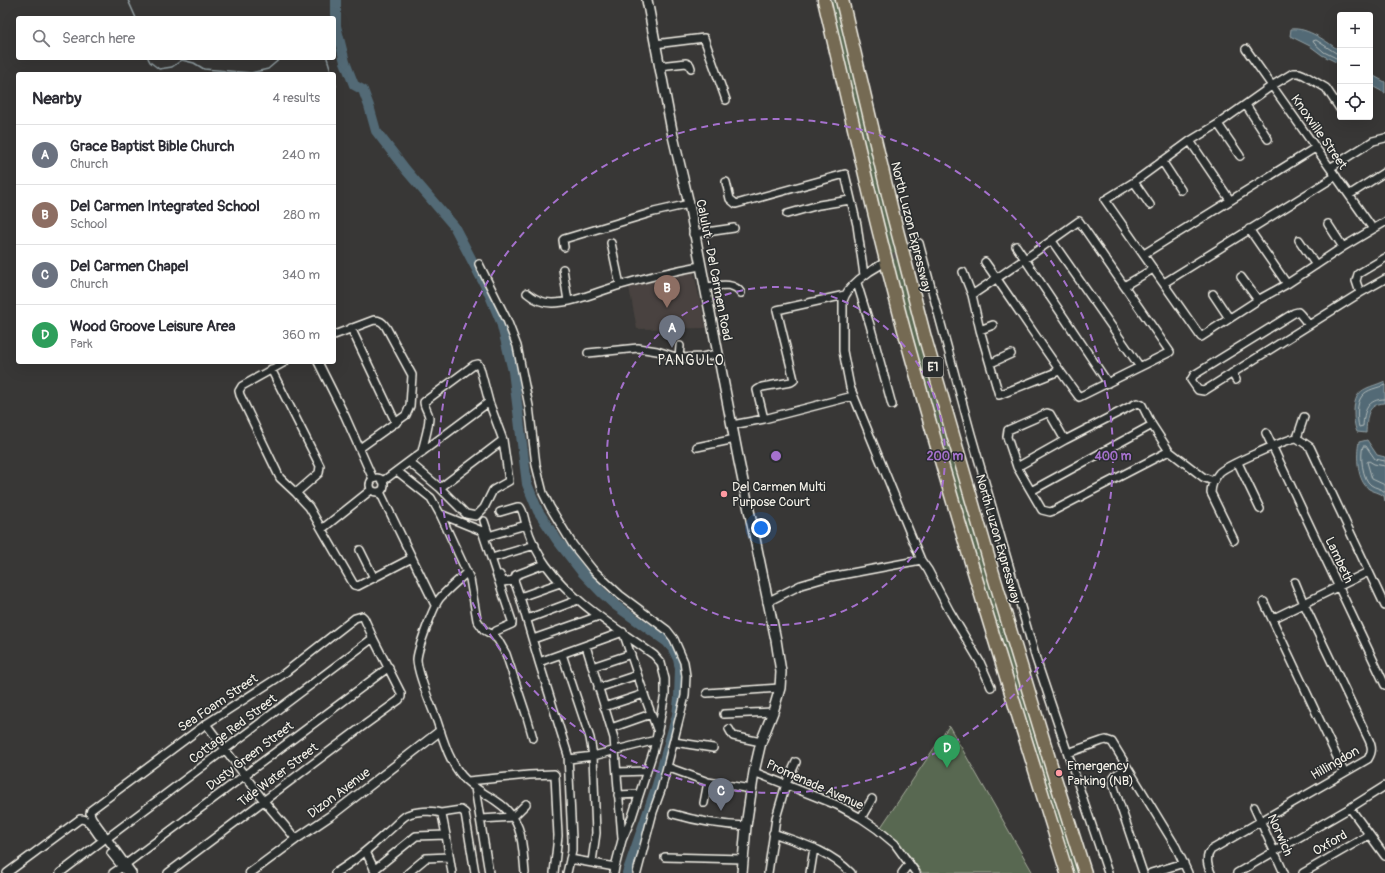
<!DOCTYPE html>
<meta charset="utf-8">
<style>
body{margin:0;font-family:Pangolin,sans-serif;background:#f2f2f3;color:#2b2b33}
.controls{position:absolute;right:12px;top:12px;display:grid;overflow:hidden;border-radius:4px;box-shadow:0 4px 16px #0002}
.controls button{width:36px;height:36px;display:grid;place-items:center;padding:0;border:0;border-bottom:1px solid #e1e1e2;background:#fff;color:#2b2b33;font:20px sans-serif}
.you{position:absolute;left:761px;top:528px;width:14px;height:14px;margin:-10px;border:3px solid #fff;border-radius:50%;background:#1a73e8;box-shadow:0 0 0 6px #1a73e833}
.badge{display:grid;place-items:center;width:26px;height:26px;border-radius:50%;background:#db2777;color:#fff;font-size:13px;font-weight:700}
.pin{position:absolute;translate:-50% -33px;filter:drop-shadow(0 1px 2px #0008)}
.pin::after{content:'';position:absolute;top:21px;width:14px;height:12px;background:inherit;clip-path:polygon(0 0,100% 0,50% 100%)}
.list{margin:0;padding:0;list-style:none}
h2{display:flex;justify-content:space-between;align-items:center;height:52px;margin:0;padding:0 16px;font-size:17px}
h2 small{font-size:13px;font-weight:400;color:#7c7c81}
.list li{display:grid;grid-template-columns:26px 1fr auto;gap:12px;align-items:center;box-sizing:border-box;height:60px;padding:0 16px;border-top:1px solid #e1e1e2}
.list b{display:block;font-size:15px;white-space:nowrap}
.list p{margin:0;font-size:13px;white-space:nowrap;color:#7c7c81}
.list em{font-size:13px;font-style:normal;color:#7c7c81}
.icon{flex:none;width:22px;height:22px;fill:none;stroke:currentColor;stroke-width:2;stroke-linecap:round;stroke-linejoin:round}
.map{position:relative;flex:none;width:1385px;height:873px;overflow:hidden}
.search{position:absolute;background:#fff;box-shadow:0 4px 16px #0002;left:16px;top:16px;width:320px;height:44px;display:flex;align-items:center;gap:10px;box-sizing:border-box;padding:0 14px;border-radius:4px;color:#7c7c81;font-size:15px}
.panel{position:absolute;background:#fff;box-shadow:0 4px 16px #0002;left:16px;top:72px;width:320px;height:292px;border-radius:4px}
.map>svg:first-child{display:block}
</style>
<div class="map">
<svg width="1385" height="873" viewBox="0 0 1385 873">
<rect width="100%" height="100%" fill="#383736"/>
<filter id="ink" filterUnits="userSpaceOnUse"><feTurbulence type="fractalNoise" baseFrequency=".025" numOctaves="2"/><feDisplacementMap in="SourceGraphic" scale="8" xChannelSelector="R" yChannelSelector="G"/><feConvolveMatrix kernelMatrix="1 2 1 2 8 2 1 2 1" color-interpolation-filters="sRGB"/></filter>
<g filter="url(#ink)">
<path fill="#48433f" d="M693,269L706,328L637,329L629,287Z"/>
<path fill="#596851" stroke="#a6ac9c" d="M827,0H838L887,202L1082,873H1071L1003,663L903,310Z
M949,726L1033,873H922L910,856L881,827Z"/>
<path fill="#526a76" stroke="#93a0a4" d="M1291,29C1308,27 1327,42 1340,51V64L1322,55L1310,46L1290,36Z
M1370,74L1385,82V93L1370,85Z
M1385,381V403C1366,404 1367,418 1366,433L1357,432C1354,425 1354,418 1354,410C1355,387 1368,389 1385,381Z
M1367,440L1377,455L1385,457V501L1384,496C1379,492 1374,492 1369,489C1357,481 1356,455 1359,442Z"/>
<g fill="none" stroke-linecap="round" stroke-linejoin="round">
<path stroke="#b3bbba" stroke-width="1" d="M1340,54L1336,53L1316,40L1313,41L1314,43L1324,52L1340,60
M1385,385C1378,388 1367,389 1362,396C1356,403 1357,419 1359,427L1363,426C1364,411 1367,399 1385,399
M1385,461L1375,459L1366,446H1363C1360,455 1362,479 1371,485C1375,488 1381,488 1385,492
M1385,466L1374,464L1369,461L1367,462L1372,479L1385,485"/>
<path stroke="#93a0a4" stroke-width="1.5" d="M128,0L136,18
M148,58L150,62L159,69L172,67L182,60L194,63L204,69L251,73L268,69L281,58
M327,58L332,74
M334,80L336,86"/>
<path stroke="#526a76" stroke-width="10" d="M336,0V26L345,62L354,85L363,90L369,106L376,131L406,170L454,226L488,291L501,322L513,371L527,484L538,511L557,540L581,571L601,592L615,605L667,642L673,649L678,659L680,669L679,698L677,715L657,785L627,873"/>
<path stroke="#545351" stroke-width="7" stroke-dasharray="7 3.5" stroke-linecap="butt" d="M884,263L904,250"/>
<defs>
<path id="minor" d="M655,44L704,38L726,100
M1246,49L1373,229
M659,66L686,63L690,65L691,68
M1246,105L1268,139
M1340,109L1326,88L1304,75L1299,73H1293L1273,85L1218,124L1190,141L1134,182L1105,200L1201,337L1258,300L1287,284L1343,247L1385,222
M1218,124L1240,156
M1190,141L1230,200
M1162,161L1181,190
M1330,168L1373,141L1385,138
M726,182L730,199L736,204L845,174L857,225L864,275
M1134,182L1150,205
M1349,195L1385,172
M787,214L819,205L850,200
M1328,224L1343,247
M1249,229L1287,284
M693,234L734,228
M1299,240L1316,265
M1052,241L1140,367
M611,243L620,285
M911,246L919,243L971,434L1036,659L1108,873
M1016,246L1108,383
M564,247L563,240L564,239L654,212L689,204
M1144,254L1315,148
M479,264L507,320L517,346L529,406L536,465L543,493L550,507L573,545L593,570L620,595L667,630L674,639L684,662L686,676L685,696L667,767L708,782L751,789
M882,264C869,271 847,286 843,301V351L850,387L921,560L928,570L949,610L980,662L991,687
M563,269L568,301
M963,272L972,295L980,330L999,395L1059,371
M1241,277L1258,300
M857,283L870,325L892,405
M1164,283L1336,176
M1124,286L1153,269
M705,287C718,286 733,281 741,293
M527,293C534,299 543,303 552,303C573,303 597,292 617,286C644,278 672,271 700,266
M1360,293L1356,281L1358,274L1385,258
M1213,294L1229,318
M972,295C1008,271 1044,246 1079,221L1170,352L1079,397C1046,353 1017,307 985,262
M1309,325L1300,314L1298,312L1294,313L1194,375L1191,380L1198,390L1204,391L1360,293L1385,279
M351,328L396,423
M980,330L993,325
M334,335L374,320C380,320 383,322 386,327L412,375L410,406L406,415L360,448
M588,353L638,348L657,351L679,358L702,357L717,354
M679,358L680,346
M285,362L242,386L239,391L240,395L280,478L296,493L309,507L354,585L358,586L412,558
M318,362L345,416L373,479
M991,363L1011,354
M271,369L320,466L319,473L296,493
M1232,373L1236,380
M764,419L757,390L762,387L791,382L794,380L777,310L845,295
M732,425L764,419L853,396
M1266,433L1385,685
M1297,438L1304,417
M1065,440L1050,414L1047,413L1008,430L1007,437L1017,467L1042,510L1050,512L1053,511L1169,451
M697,447L735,439
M409,462L440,488L466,514L476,516L484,508L493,490L509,481L503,440L489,402L480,368L478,364L474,365L424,402C424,407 428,411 429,417C429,428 424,441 422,452
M1238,463L1260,509
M1017,467L1065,440L1137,403L1142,405L1152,425L1169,451L1203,477L1213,481
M397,471L431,498L440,514L470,579L477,620L484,630L493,635L498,640L506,654L527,717L533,738
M370 485a7 7 0 1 1 14 0a7 7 0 1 1-14 0Z
M383,481L489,402
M440,488L503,440
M1031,491L1152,425
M380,492L435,605
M500,512L517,507H520C524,512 524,519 526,524C530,538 538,554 546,565C574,604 616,627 654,655L661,663L665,679V694L660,720L654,749L632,817L622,840L615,867
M440,514L482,531L512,621V624L496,631L493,635
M484,521L489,536
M322,529L371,490
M488,536L526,525
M1234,540L1211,493C1211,486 1214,479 1219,473C1223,467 1289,438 1297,438L1310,447L1385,606
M360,550L374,578
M495,557L535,545
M545,564L516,575L514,580L520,597L539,662L568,755L572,839V851L567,873
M467,572C458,581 448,589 440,598C434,605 417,650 417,660C418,676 431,705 437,721C443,739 449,761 462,776C471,787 484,793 496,801C524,819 522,843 525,873
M500,575L503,582L514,580
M520,597L560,583
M767,602L801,585L825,578L921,560
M1264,602L1344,772
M527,619L578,600
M1272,619L1368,572
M533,639L599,616
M586,646L614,738L622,838
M562,654L590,738L593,756L596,833L592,862
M539,662L623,632L646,700L658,732
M592,667L631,654
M598,688L637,675
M707,693L780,688
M604,707L644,694
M724,714L773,712
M206,724L264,801L296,839
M611,728L651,714
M729,729L733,736L761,742
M674,742L713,748
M1068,753L1102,741L1106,740L1112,742L1176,847L1188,873
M569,759L593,756L656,740
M1127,768L1117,774L1113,779V784L1143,873
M617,772L647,771
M754,772L837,805L861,818L877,829L895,844L916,873
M468,781L529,775L554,774L555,775L558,836L554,873
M475,788L489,873
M618,795L639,794
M704,803L708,782
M1254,807L1284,873
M1350,808L1385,856
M441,813L461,810L465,813L475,873
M673,814C697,821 721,825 746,826
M861,818L872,799
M481,819L513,817L526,804
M773,833C801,843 830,851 851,873
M106,839L373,638
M111,853L127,873
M364,853L367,854L376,873
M665,857L743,859
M570,859L615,867L614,873
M126,864L389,667
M374,870L416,836L446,835
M7,873L80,819C89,818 94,830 99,836
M60,873L102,841
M113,873L122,867
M132,873L92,818L90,813L91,810L206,724L282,675L355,618L362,616L364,618L373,638L401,693V697L399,700L359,729L168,873
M335,873C354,862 370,848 386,833C393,828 400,819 407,815C416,811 432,810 441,813L442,815L446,835L452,873
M408,873L426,858L449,857
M637,873L653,812L661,790L667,767
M768,873L776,818L786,784L796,762
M810,873L814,848
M902,873L909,864
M1151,873L1184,863
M1211,873C1207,865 1205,857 1211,850L1368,759C1373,751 1372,746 1368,738L1304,604L1295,582
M1237,873L1350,808L1385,786
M1303,873L1369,835"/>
<path id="tertiary" d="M250,873L296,839L333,814L440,731"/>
<path id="secondary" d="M647,0L673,136L689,204L739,462L776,640L781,672L780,688L773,712L761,742L754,772L746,826L742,873"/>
<path id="motorway" d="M824,0C851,114 876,228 907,341C956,519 1012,696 1067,873
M842,0L891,207L925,338L992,570L1054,775L1085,873"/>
</defs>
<use href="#minor" stroke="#f4f1e8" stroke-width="10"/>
<use href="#tertiary" stroke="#f4f1e8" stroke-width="11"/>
<use href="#secondary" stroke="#f4f1e8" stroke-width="12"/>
<use href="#motorway" stroke="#f4f1e8" stroke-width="15"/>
<use href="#minor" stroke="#2a2d2e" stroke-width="7"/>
<use href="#tertiary" stroke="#2a2d2e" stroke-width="8"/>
<use href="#secondary" stroke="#2a2d2e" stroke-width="9"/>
<use href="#motorway" stroke="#746b52" stroke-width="12"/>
</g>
</g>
<g fill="none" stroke="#a571cd" stroke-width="2" stroke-dasharray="7 5">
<circle cx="776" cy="456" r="169"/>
<circle cx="776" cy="456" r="337"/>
</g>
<g fill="#ff9aa2" stroke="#2a2d2e" stroke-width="1.5">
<circle cx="724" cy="494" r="4"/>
<circle cx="1059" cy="773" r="4"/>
</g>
<g text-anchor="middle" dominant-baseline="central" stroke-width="3" stroke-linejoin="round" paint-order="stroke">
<rect fill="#2a2d2e" stroke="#b7b6b0" stroke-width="1" x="923" y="357" width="20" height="20" rx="3"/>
<g font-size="12" font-weight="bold" fill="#f4f1e8">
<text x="933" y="367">E1</text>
</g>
<g font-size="13" fill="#f4f1e8" stroke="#2a2d2e">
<text transform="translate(1319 132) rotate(55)">Knoxville Street</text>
<text transform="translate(911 227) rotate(76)">North Luzon Expressway</text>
<text transform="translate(714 270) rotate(79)">Calulut - Del Carmen Road</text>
<text transform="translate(998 539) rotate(74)">North Luzon Expressway</text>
<text transform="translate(1339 560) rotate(65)">Lambeth</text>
<text transform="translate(218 703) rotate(-34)">Sea Foam Street</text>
<text transform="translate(233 729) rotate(-37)">Cottage Red Street</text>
<text transform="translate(250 756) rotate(-37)">Dusty Green Street</text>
<text transform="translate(1335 763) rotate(-30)">Hillingdon</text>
<text transform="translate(278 775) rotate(-37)">Tide Water Street</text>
<text transform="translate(815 785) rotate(24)">Promenade Avenue</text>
<text transform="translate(339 793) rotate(-37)">Dizon Avenue</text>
<text transform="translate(1280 835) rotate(66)">Norwich</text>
<text transform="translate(1330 843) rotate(-30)">Oxford</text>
</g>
<g font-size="13" fill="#f4f1e8" stroke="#2a2d2e" text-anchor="start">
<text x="732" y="487">Del Carmen Multi<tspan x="732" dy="15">Purpose Court</tspan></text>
<text x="1067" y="766">Emergency<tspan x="1067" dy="15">Parking (NB)</tspan></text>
</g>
<g font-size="14" letter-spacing="1" fill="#f4f1e8" stroke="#2a2d2e">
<text x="691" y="360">PANGULO</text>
</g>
</g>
<circle cx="776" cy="456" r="6" fill="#a571cd" stroke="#2a2d2e" stroke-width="2"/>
<g font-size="12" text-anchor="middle" font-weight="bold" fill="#a571cd" stroke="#2a2d2e" stroke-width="3" stroke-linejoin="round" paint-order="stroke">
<text x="945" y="460">200 m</text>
<text x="1113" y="460">400 m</text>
</g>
</svg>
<div class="controls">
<button>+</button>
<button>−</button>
<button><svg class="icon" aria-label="locate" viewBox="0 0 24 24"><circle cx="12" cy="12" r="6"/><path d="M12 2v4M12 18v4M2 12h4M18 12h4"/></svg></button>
</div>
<div class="you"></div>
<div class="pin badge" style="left:672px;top:348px;background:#6b7280">A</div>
<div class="pin badge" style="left:667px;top:308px;background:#8d6e63">B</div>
<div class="pin badge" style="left:721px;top:811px;background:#6b7280">C</div>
<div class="pin badge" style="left:947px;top:768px;background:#2e9e5b">D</div>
<div class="search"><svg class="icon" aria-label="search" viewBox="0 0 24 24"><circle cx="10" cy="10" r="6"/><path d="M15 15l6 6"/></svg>Search here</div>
<section class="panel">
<h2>Nearby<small>4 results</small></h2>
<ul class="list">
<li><span class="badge" style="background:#6b7280">A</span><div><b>Grace Baptist Bible Church</b><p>Church</p></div><em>240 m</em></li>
<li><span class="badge" style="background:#8d6e63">B</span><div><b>Del Carmen Integrated School</b><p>School</p></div><em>280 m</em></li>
<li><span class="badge" style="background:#6b7280">C</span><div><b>Del Carmen Chapel</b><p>Church</p></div><em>340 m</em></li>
<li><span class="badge" style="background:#2e9e5b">D</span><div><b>Wood Groove Leisure Area</b><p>Park</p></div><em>360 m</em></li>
</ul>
</section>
</div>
